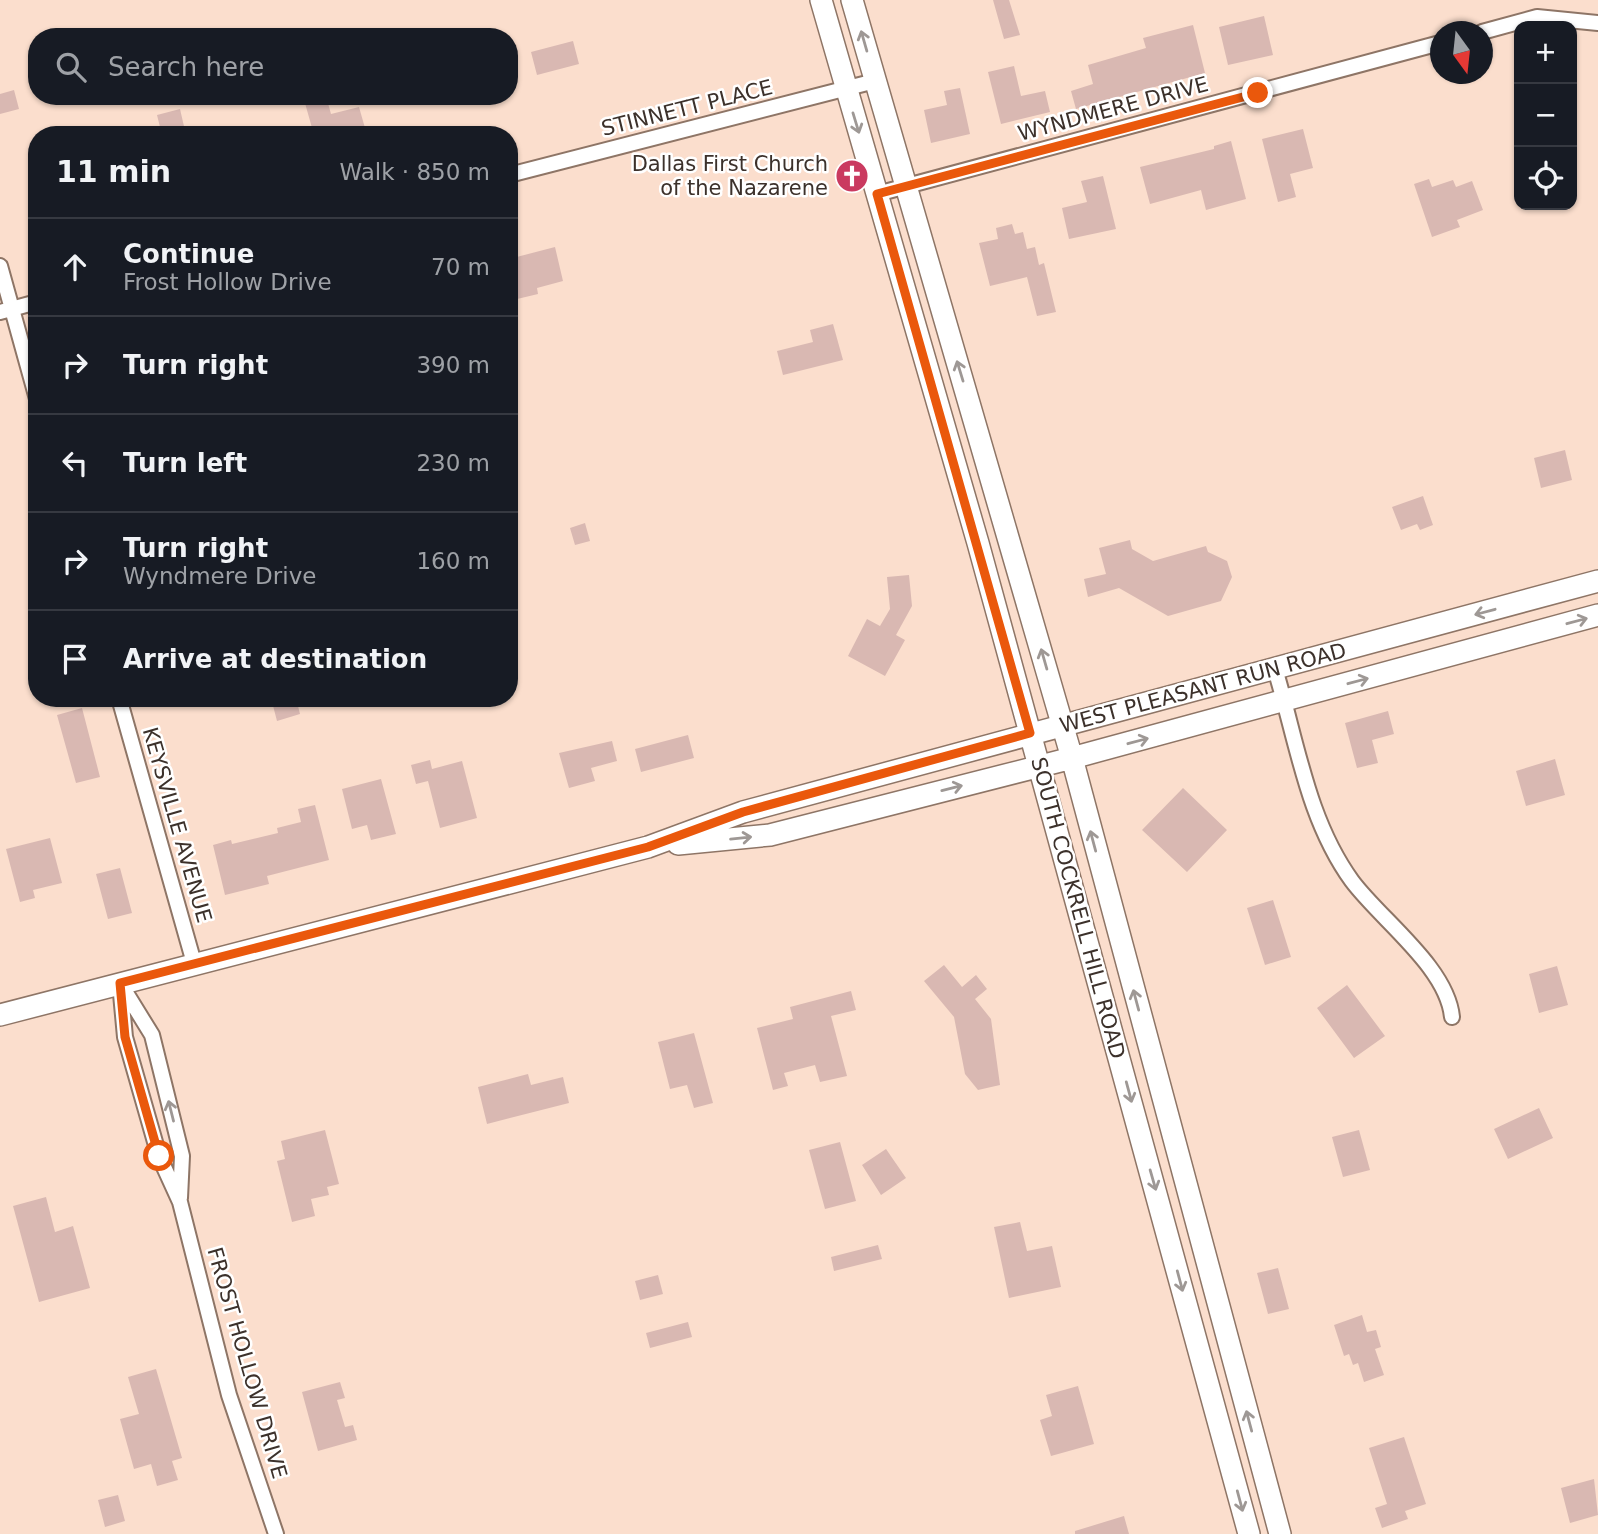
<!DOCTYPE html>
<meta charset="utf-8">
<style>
body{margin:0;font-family:"DejaVu Sans",sans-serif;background:#242831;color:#f1f3f6}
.controls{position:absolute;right:21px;top:21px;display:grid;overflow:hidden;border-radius:14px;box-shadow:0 2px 5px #0004}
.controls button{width:63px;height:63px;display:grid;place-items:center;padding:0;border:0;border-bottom:2px solid #363941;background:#171b24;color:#f1f3f6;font:35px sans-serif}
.compass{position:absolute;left:1430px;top:21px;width:63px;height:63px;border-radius:50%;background:#171b24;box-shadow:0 2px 5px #0004;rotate:165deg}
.stop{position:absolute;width:21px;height:21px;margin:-16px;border:5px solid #ea580c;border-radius:50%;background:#fff}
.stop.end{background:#ea580c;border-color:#fff;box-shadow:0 2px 7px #0008}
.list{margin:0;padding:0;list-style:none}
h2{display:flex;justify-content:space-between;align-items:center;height:91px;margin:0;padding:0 28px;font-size:30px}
h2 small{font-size:23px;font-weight:400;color:#9ea1a6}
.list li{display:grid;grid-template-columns:46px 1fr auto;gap:21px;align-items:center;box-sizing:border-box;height:98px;padding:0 28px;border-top:2px solid #363941}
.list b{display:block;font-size:26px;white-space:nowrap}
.list p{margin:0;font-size:23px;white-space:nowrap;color:#9ea1a6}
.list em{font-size:23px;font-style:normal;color:#9ea1a6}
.icon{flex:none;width:38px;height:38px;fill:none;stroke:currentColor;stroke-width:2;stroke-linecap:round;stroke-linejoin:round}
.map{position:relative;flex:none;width:1598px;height:1534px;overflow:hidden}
.search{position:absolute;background:#171b24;box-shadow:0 2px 5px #0004;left:28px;top:28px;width:490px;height:77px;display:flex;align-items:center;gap:18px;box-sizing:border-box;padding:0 24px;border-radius:28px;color:#9ea1a6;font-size:26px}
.panel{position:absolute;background:#171b24;box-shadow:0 2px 5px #0004;left:28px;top:126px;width:490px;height:581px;border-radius:28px}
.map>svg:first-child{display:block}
</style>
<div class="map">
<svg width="1598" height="1534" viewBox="0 0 1598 1534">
<rect width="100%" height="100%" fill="#fbdecd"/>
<path fill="#d9b8b2" d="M993,0H1009L1020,35L1004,39Z
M1264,16L1273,55L1228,65L1219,27Z
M1193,25L1205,73L1076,109L1071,91L1093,84L1088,65L1146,48L1143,38Z
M573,41L579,64L537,75L531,52Z
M1014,66L1021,96L1045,91L1050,112L1001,124L988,72Z
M960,88L970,134L931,143L924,110L947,105L944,91Z
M14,90L19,109L0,114V94Z
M303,96H326L331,114L359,107L367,135H314Z
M180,109L186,135H162L157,115Z
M1303,129L1313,168L1290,174L1296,197L1278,202L1262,139Z
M1231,141L1246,199L1206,210L1201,190L1150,204L1140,167L1214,149V146Z
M1103,176L1116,229L1069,239L1062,208L1087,202L1081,181Z
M1429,179L1432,187L1453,180L1456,187L1472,181L1483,210L1457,220L1460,227L1432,237L1414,184Z
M1012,224L1015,234L1023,232L1027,249L1035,247L1039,265L1044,263L1056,312L1037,316L1027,277L990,286L979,243L998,239L996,228Z
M555,247L563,281L537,288L538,294L513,300L509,286V259Z
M833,324L843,360L783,375L777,351L813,342L810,330Z
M1565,450L1572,480L1541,488L1534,458Z
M1423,496L1433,525L1420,530L1417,524L1401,530L1392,507Z
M585,523L590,541L575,545L570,528Z
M1130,540L1132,549L1153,561L1206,546L1208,552L1227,561L1232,577L1221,601L1168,616L1119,588L1088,597L1084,579L1106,574L1099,548Z
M909,575L912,606L896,635L905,640L885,676L848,656L867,619L880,626L890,609L887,577Z
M271,698H296L300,714L277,721Z
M82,708L100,777L76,783L57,715Z
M1388,711L1394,734L1372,740L1378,763L1357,768L1345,723Z
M688,735L694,758L641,772L635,749Z
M612,741L617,761L591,768L595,781L569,788L559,753Z
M1555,759L1565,795L1526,806L1516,771Z
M430,760L432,769L462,761L477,818L440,828L428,781L416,784L411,765Z
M381,779L396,834L371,840L367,825L352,829L342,789Z
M1183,788L1227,830L1187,872L1142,830Z
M315,805L329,860L267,876L269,884L225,895L213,845L231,840L232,844L278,833L277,828L301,822L298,809Z
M50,838L62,883L33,890L35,898L20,902L6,849Z
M120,868L132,913L108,919L96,874Z
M1273,900L1291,957L1265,965L1247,908Z
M944,965L962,987L976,975L987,989L975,999L991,1019L1000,1085L978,1090L965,1074L954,1017L924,981Z
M1557,966L1568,1005L1539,1013L1529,974Z
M1347,985L1385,1036L1354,1058L1317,1008Z
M851,991L856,1010L831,1016L847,1076L820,1082L815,1065L784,1073L788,1086L773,1090L757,1028L793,1019L790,1007Z
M694,1033L713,1103L694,1108L687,1085L670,1089L658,1042Z
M528,1074L531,1085L563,1077L569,1103L487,1124L478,1087Z
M1539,1108L1553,1138L1508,1159L1494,1129Z
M325,1130L339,1184L327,1187L329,1195L311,1199L315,1216L292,1222L277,1161L285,1159L281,1141Z
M1359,1130L1370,1170L1343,1177L1332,1137Z
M840,1142L856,1201L825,1209L809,1150Z
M886,1149L906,1178L881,1195L862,1165Z
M46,1197L55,1232L73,1226L90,1288L39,1302L13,1206Z
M1020,1222L1027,1251L1052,1246L1061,1287L1009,1298L994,1227Z
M878,1245L882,1259L834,1271L831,1257Z
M1278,1268L1289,1309L1268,1314L1257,1273Z
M658,1275L663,1294L640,1300L635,1281Z
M1362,1315L1367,1332L1376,1330L1381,1347L1375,1349L1384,1375L1364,1382L1358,1363L1353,1365L1349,1354L1344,1356L1334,1325Z
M688,1322L692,1337L650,1348L646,1333Z
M156,1369L182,1458L172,1461L178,1480L157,1486L151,1464L134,1469L120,1419L139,1414L128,1377Z
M340,1382L345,1398L337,1400L345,1427L353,1425L357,1440L318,1451L302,1392Z
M1078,1386L1094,1444L1051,1456L1040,1420L1052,1416L1046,1395Z
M1404,1437L1426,1504L1405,1511L1408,1519L1382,1528L1375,1508L1387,1504L1369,1448Z
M1594,1479L1598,1515L1570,1523L1561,1488Z
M118,1495L125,1521L105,1527L98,1500Z
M1124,1516L1129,1534H1075V1531Z"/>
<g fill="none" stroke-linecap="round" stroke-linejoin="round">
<defs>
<path id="minor" d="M1482,32L1537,17L1598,23
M509,175L875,81
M877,194L1440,43
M0,266L37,399
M0,312L37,302
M1275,669C1297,741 1307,819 1352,881C1381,920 1447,967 1452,1017
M119,698L194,963
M120,983L125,1037L159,1156L180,1202L229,1395L276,1534
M123,988L152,1035L182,1156L180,1198"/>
<path id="secondary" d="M821,0L978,543L1249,1534
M852,0L1072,758L1280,1534
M678,844L770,835L1072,758L1598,615
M0,1015L648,847L743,812L1598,581"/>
</defs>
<use href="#minor" stroke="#8e7566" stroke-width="18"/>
<use href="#secondary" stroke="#8e7566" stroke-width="24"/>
<use href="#minor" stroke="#fff" stroke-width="14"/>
<use href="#secondary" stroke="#fff" stroke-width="21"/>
</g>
<defs><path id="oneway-shaft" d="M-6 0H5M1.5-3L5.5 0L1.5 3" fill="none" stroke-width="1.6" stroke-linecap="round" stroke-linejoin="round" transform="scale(1.75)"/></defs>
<g stroke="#9e9895">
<use href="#oneway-shaft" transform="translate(864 41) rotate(-106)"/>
<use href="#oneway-shaft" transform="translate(856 123) rotate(73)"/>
<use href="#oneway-shaft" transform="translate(960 371) rotate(-107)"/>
<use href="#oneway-shaft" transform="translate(1485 612) rotate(165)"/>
<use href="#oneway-shaft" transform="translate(1577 621) rotate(-15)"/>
<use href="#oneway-shaft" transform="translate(1044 659) rotate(-106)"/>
<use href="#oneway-shaft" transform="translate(1358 681) rotate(-15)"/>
<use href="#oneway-shaft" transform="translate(1138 741) rotate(-15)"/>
<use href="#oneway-shaft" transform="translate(952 788) rotate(-14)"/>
<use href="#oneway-shaft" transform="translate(741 838) rotate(-6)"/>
<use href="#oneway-shaft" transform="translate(1093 841) rotate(-105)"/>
<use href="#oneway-shaft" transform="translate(1136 1000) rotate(-105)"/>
<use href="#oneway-shaft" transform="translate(1129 1092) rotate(75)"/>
<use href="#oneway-shaft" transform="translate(171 1111) rotate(-104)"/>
<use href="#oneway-shaft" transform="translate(1153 1180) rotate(74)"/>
<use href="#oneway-shaft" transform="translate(1180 1281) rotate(75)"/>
<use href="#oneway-shaft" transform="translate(1249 1421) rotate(-105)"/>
<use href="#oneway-shaft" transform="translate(1240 1501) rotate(75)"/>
</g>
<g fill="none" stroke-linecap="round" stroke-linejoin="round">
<path stroke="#ea580c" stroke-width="9" d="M159,1156L125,1037L120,983L648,847L743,812L1030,733L877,194L1258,93"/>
</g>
<defs>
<symbol id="church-disc" viewBox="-11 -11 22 22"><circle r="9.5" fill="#ca3a60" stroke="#fff"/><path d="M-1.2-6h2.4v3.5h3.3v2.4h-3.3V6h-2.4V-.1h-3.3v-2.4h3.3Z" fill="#fff"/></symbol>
</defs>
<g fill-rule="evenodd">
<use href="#church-disc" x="833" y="157" width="38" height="38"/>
</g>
<g text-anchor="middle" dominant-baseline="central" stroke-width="5" stroke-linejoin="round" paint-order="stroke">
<g font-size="21" fill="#3c312b" stroke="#fff">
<text transform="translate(687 108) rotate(-14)">STINNETT PLACE</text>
<text transform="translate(1113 109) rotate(-15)">WYNDMERE DRIVE</text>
<text transform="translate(1203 688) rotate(-15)">WEST PLEASANT RUN ROAD</text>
<text transform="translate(177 825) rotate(74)">KEYSVILLE AVENUE</text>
<text transform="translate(1078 908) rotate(75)">SOUTH COCKRELL HILL ROAD</text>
<text transform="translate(247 1363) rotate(74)">FROST HOLLOW DRIVE</text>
</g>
<g font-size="21" fill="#3c312b" stroke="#fff" text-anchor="end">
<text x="828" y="164">Dallas First Church<tspan x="828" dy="24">of the Nazarene</tspan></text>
</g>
</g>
</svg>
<div class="controls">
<button>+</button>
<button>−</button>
<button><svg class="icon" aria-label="locate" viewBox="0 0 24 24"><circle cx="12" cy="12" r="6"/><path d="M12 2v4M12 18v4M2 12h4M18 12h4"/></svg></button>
</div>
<svg class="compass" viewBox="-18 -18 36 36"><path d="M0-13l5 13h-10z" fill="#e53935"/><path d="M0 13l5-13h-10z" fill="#9ea1a6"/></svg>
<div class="stop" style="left:159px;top:1156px"></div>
<div class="stop end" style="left:1258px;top:93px"></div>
<div class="search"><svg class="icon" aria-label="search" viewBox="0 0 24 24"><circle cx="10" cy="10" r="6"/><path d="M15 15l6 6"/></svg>Search here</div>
<section class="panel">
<h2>11 min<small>Walk · 850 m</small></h2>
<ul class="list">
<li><svg class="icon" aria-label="ahead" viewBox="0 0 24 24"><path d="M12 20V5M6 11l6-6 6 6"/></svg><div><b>Continue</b><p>Frost Hollow Drive</p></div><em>70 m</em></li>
<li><svg class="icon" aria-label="right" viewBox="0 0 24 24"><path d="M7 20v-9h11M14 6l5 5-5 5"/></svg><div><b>Turn right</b></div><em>390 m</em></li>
<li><svg class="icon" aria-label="left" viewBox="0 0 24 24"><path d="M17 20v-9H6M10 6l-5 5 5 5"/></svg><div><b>Turn left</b></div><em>230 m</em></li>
<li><svg class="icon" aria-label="right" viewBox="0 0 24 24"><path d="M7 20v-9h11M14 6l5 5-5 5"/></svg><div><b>Turn right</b><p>Wyndmere Drive</p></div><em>160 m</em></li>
<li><svg class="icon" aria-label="arrive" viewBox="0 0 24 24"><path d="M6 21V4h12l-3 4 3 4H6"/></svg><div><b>Arrive at destination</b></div></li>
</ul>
</section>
</div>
